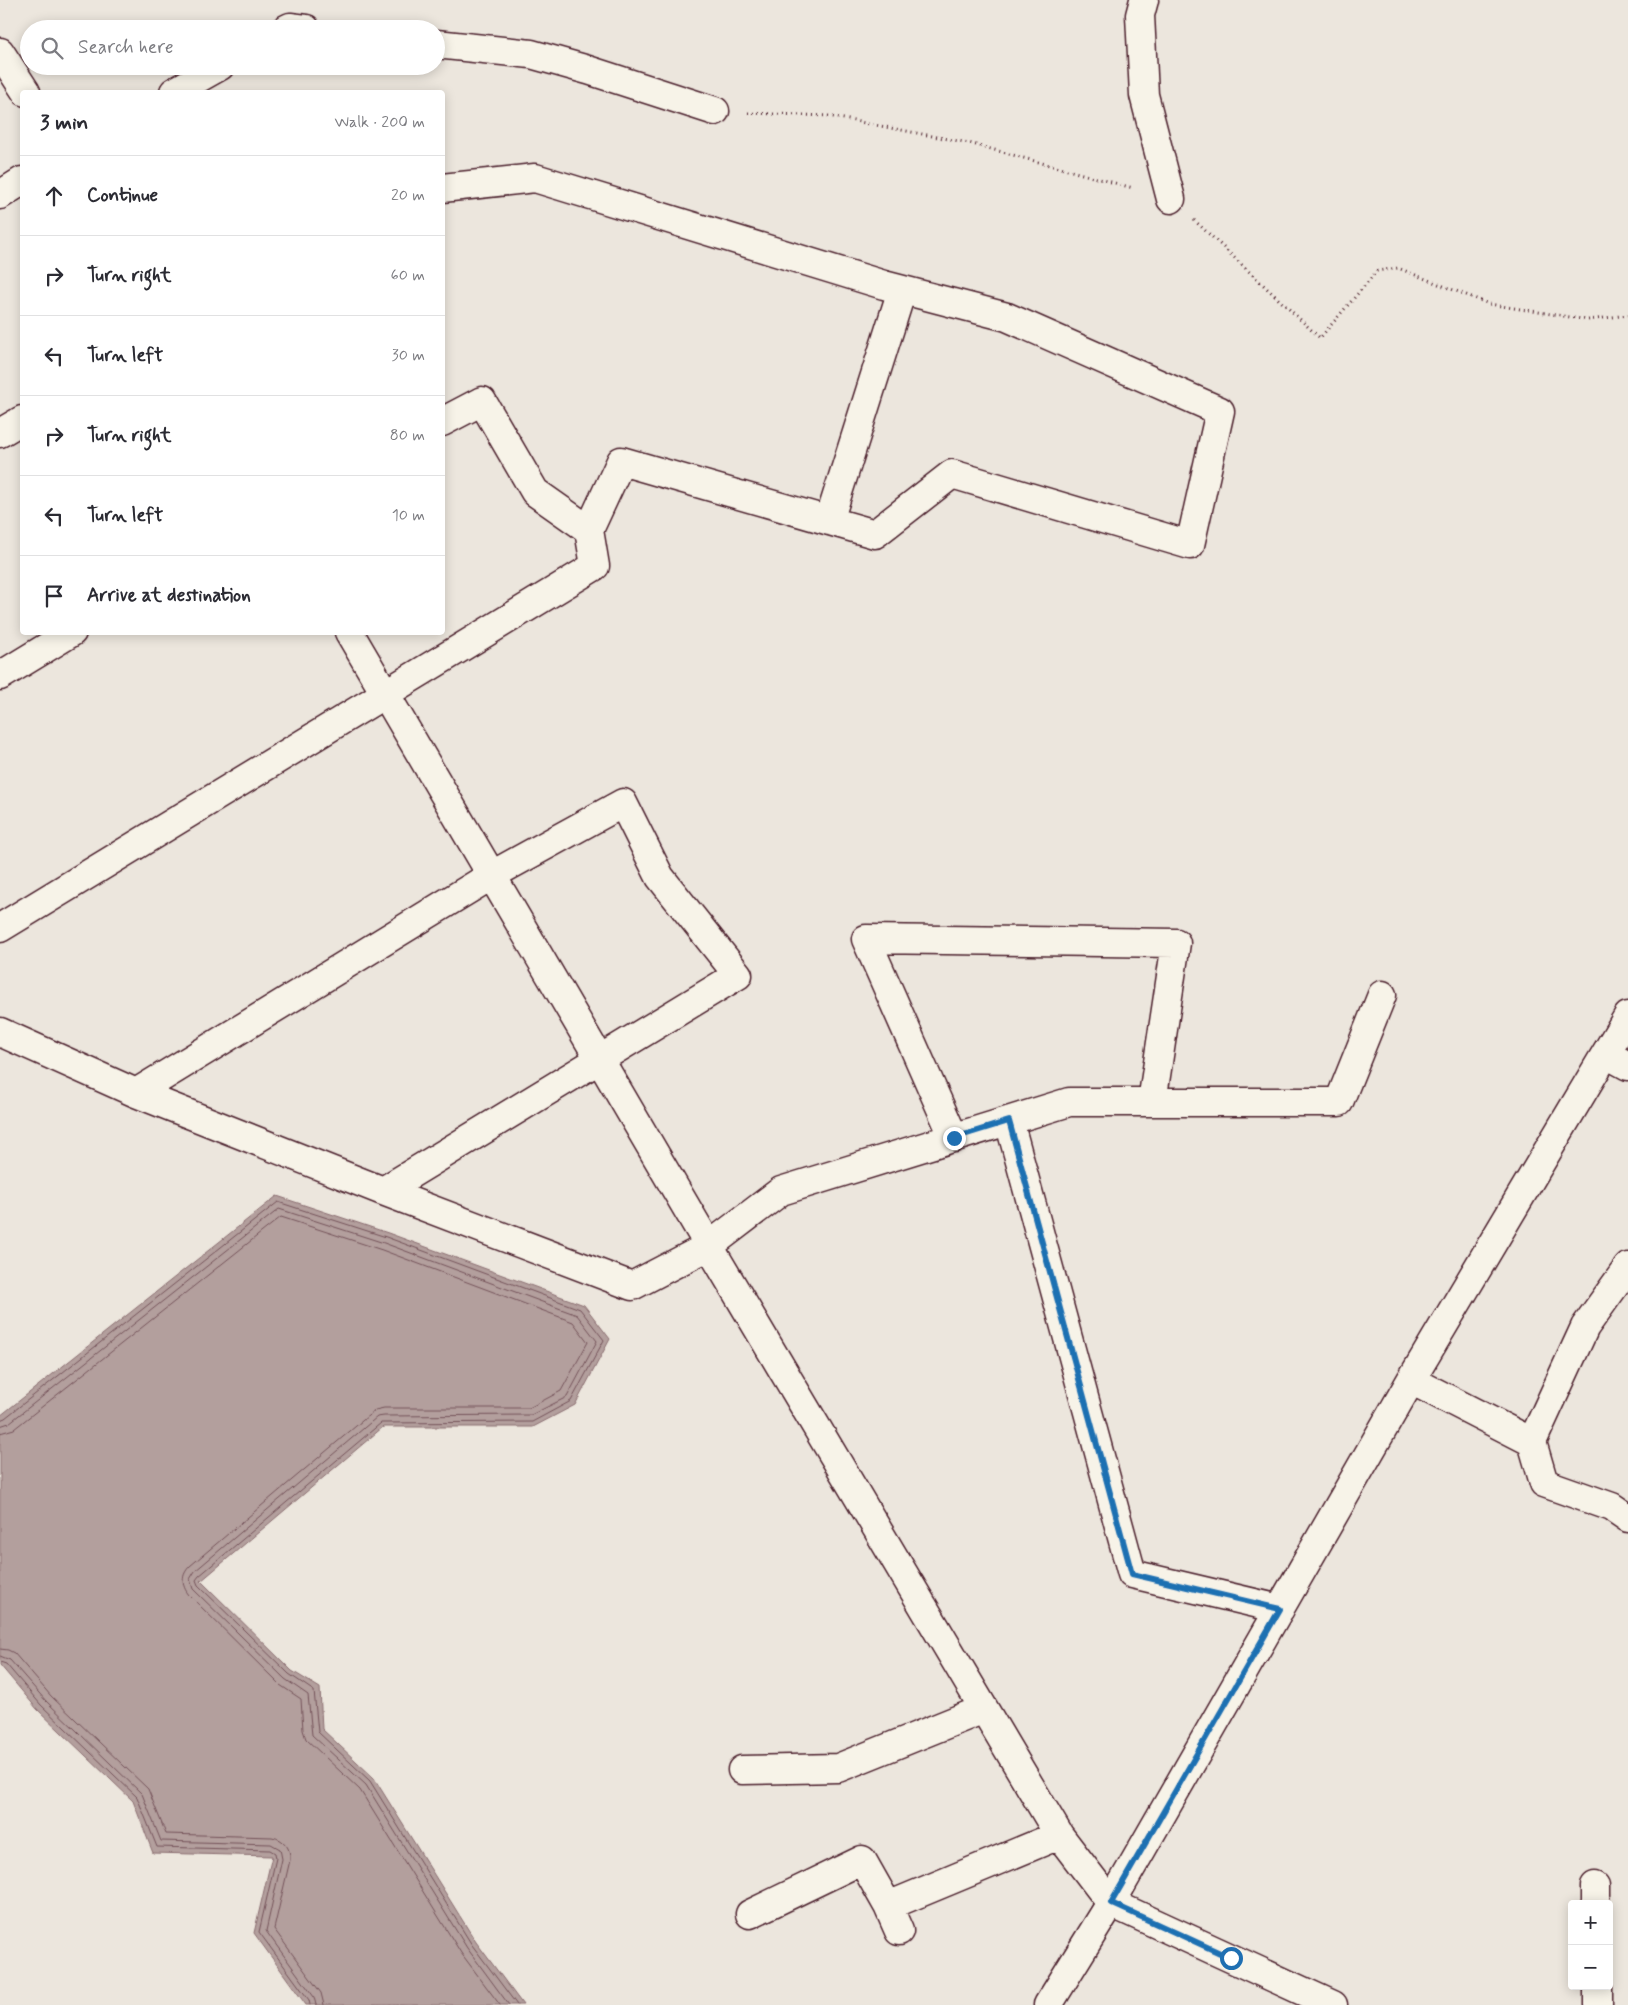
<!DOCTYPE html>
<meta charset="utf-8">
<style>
body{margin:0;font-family:Mynerve,sans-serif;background:#f2f2f3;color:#2b2b33}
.controls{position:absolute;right:15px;bottom:15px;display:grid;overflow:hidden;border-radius:5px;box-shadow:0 2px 12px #0003}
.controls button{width:45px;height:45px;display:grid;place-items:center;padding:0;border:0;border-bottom:1px solid #e1e1e2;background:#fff;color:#2b2b33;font:25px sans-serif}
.stop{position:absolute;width:15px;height:15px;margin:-11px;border:4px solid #1f6fb2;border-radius:50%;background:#fff}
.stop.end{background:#1f6fb2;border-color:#fff;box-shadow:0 1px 5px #0008}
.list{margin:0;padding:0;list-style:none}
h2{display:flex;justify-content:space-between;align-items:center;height:65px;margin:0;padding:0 20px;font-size:21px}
h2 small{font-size:16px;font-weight:400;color:#7c7c81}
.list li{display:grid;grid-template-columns:32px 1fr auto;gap:15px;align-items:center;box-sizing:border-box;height:80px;padding:0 20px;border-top:1px solid #e1e1e2}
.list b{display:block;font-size:19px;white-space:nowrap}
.list em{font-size:16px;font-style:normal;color:#7c7c81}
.icon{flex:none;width:28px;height:28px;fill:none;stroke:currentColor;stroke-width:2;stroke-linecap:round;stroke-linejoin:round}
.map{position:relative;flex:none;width:1628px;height:2005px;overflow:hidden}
.search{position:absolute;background:#fff;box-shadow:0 2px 12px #0003;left:20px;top:20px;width:425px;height:55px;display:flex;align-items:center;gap:12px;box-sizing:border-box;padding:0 18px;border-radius:28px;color:#7c7c81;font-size:19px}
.panel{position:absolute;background:#fff;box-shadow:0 2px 12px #0003;left:20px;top:90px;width:425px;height:545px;border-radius:5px}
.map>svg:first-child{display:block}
</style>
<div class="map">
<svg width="1628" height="2005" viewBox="0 0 1628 2005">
<rect width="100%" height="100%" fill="#ece6dd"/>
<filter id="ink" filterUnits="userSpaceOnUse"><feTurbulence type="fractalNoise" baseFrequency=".02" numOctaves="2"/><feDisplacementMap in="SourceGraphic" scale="10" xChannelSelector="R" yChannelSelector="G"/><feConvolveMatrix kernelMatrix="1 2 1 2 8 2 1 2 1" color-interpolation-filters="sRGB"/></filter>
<g filter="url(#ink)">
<path fill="#b39f9d" stroke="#896c6f" d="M277,1196L388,1233L584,1305L610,1339L575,1405L533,1427H383L201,1581L292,1671L320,1688L322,1729L374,1778L476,1942L523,2005H306L254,1933L272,1856L153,1853L133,1801L37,1709L0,1665V1416Z"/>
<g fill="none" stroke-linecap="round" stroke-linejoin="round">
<path stroke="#745259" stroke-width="1" d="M0,1420L5,1418L278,1202L386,1237L580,1309L604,1340L571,1401L532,1422L381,1423L199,1576L196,1580L198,1585L289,1674L314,1691L318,1732L370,1781L472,1945L517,2005
M0,1426L9,1423L279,1209L384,1243L577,1315L597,1341L567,1397L531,1415L384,1416L377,1417L195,1571L190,1579L193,1589L285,1679L308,1695L312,1735L366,1785L467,1948L509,2005
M0,1433L14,1429L281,1217L382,1250L573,1322L588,1342L561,1391L529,1408H384L375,1410L190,1566C181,1575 181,1585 189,1595L280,1685L301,1699L303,1730L306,1739L360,1790L461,1953L500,2005
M0,1649L8,1650L14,1653L51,1696L148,1789L166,1834L272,1837C284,1839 291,1848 290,1860L274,1929L321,1993L324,2005
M0,1656L10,1660L46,1701L142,1794L161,1841L271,1844L280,1849L282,1859L266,1931L314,1997L316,2005
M0,1662L6,1664L41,1705L137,1797L157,1847L270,1850L275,1853L276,1858L259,1932L309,2000L310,2005"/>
<defs>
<path id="street" d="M1144,0L1140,15L1144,95L1171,199
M286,29L290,27L306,29
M436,44L531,54L588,70L715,111
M0,52L26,92
M174,92L220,66
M0,195L22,181
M442,422L482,401L535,492L589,530
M0,433L22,420
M829,521L902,290
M349,632L709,1246L1059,1835L1111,1903
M0,676L72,632
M0,928L595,566L589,530L621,461L875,534L952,474L1190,545L1220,411L1007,317L884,285L535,178L442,188
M0,1032L136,1093L383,1191L632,1286L709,1246L781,1191L1069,1102H1339L1382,995
M1606,1054L1628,1066
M136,1093L492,875L623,803L660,877L738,975L383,1191
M1009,1121L1132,1574L1280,1609
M954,1138L866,939L1176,943L1152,1102
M1411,1380L1532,1442L1585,1327L1628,1267
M1532,1442L1544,1483L1612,1507L1628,1518
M742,1770L838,1768L984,1709
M1595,1886V1904
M750,1914L862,1860L888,1906
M899,1931L888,1906L1059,1835
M1598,1986V2005
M1048,2005L1111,1903L1411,1380L1628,1016"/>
<path id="secondary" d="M1111,1903L1333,2005"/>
</defs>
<use href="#street" stroke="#4a1f2b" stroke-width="31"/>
<use href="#secondary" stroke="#4a1f2b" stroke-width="31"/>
<path stroke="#4a1f2b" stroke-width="3" stroke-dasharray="1 4" stroke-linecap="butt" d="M748,113L828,116L969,143L1133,188
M1194,220L1320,338L1377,271L1398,268L1489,304L1588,320L1628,315"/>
<use href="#street" stroke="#f7f3e8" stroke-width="28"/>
<use href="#secondary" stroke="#f7f3e8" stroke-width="28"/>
</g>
</g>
<g fill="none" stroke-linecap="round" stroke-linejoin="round" filter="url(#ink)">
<path stroke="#1f6fb2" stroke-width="6" d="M954,1138L1009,1121L1132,1574L1280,1609L1111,1903L1231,1958"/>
</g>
</svg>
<div class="controls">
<button>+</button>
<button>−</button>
</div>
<div class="stop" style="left:1231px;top:1958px"></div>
<div class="stop end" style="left:954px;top:1138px"></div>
<div class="search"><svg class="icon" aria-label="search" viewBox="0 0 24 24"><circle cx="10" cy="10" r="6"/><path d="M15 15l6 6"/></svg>Search here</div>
<section class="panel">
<h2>3 min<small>Walk · 200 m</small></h2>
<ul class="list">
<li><svg class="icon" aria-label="ahead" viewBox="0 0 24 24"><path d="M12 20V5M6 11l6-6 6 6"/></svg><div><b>Continue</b></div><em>20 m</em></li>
<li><svg class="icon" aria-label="right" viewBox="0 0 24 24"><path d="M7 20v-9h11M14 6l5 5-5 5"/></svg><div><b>Turn right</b></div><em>60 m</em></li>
<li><svg class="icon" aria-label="left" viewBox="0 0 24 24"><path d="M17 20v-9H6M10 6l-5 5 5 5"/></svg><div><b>Turn left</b></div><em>30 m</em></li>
<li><svg class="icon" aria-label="right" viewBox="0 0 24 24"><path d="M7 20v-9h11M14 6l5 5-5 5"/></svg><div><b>Turn right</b></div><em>80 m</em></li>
<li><svg class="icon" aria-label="left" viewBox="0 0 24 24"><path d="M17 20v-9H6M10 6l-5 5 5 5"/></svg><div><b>Turn left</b></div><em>10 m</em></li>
<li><svg class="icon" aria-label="arrive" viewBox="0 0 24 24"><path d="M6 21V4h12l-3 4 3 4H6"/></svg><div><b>Arrive at destination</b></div></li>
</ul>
</section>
</div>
